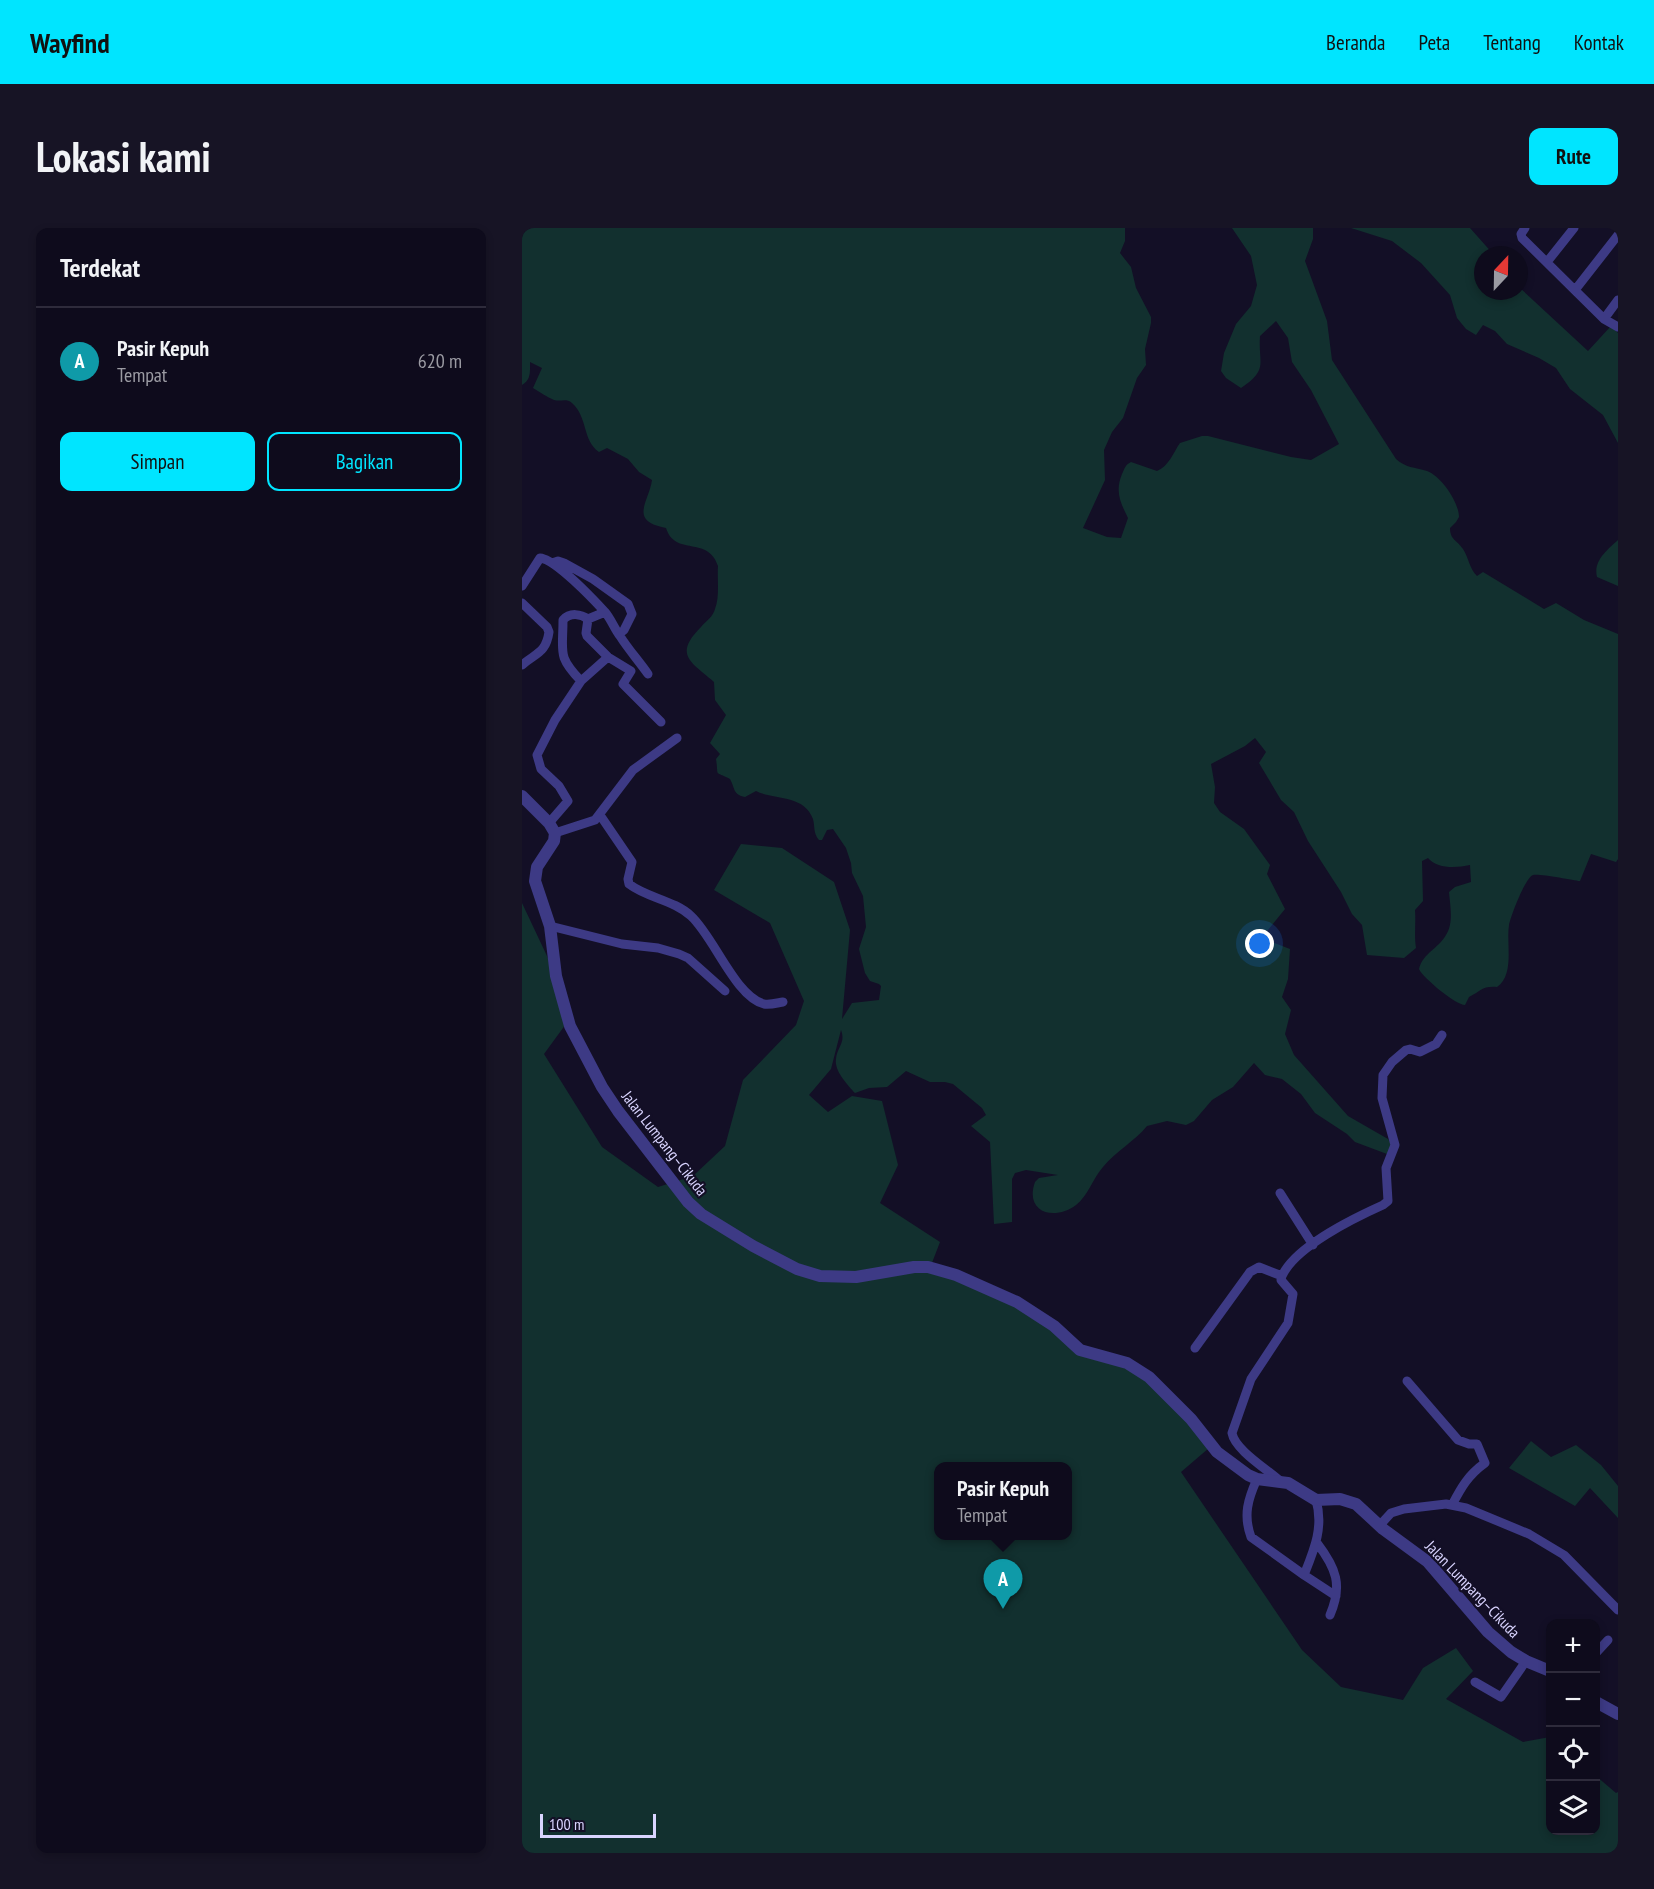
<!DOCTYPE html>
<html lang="id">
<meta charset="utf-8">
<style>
body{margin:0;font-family:"PT Sans Narrow",sans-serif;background:#171425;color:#f1f3f6}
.controls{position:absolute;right:18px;bottom:18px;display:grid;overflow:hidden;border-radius:12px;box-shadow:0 3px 9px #0003}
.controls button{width:54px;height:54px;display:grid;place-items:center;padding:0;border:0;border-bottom:2px solid #2e2b3b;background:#0e0b1c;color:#f1f3f6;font:30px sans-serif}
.compass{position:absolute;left:952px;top:18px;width:54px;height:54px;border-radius:50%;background:#0e0b1c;box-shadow:0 3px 9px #0003;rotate:22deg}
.scale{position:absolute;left:18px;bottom:15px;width:116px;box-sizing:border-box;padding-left:6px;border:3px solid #d9d4ff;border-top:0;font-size:16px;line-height:21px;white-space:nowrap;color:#d9d4ff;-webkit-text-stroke:4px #130f26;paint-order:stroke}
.you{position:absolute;left:738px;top:716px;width:21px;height:21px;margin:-15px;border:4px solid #fff;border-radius:50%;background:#1a73e8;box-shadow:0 0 0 9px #1a73e833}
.badge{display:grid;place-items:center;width:39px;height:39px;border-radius:50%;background:#00e5ff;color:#fff;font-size:20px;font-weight:700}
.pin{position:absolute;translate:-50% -50px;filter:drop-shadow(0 2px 3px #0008)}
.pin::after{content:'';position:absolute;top:32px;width:21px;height:18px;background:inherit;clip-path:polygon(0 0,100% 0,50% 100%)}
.popup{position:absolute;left:412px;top:1234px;width:138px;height:78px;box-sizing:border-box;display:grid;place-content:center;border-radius:12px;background:#0e0b1c;filter:drop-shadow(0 2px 4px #0005);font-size:20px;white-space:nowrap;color:#9b9ba3}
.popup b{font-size:22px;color:#f1f3f6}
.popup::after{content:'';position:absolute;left:50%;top:100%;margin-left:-12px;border:12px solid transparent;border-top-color:#0e0b1c}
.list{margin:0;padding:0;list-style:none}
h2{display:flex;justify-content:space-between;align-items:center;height:78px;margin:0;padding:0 24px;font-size:26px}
h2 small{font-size:20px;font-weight:400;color:#9b9ba3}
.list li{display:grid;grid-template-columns:39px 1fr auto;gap:18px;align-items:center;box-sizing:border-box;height:108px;padding:0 24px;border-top:2px solid #2e2b3b}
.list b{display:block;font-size:22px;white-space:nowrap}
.list p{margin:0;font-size:20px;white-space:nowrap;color:#9b9ba3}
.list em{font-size:20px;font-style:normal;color:#9b9ba3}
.actions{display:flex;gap:12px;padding:18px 24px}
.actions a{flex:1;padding:14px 0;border:2px solid #00e5ff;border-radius:12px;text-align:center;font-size:21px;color:#00e5ff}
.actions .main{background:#00e5ff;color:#111}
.icon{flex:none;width:33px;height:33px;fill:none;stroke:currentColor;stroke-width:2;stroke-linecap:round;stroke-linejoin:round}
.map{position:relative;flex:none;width:1096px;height:1625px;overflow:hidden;border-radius:12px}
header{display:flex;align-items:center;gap:36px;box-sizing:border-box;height:84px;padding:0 30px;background:#00e5ff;color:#111}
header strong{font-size:28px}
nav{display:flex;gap:33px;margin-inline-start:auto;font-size:21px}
.intro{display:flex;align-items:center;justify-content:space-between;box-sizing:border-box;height:144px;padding:0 36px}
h1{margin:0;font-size:42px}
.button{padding:15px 27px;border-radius:12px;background:#00e5ff;color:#111;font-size:21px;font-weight:700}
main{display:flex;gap:36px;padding:0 36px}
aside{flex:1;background:#0e0b1c;border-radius:12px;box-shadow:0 3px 9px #0003}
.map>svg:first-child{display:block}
</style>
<header>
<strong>Wayfind</strong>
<nav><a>Beranda</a><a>Peta</a><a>Tentang</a><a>Kontak</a></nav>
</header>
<div class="intro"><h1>Lokasi kami</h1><a class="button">Rute</a></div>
<main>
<aside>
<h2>Terdekat<small></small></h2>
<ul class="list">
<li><span class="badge" style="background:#0f9aa8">A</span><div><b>Pasir Kepuh</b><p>Tempat</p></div><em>620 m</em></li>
</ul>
<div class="actions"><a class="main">Simpan</a><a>Bagikan</a></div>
</aside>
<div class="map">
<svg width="1096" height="1625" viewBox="0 0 1096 1625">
<rect width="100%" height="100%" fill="#130f26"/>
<path fill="#12302f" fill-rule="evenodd" d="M0,0H603V13L598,25L609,39L614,60L629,89V95L623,121L624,137L615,150L601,190L590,204L582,222L583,252L561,300L585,309L599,310L606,290C598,274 593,263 600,246C603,240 603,237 609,234L635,243C647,238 651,225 658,215L680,208H686L769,229L789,232L817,216L789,162L770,134L766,110L754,93L738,108C736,136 747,141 719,160L704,150L699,143L702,125L714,96L729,78L735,57L729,28L710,0H791V11L783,33L805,93L810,132L874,231C884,240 892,239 905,243C919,248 937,274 937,289L934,294L928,300C928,312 935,312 941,321C947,330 947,340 955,348L961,344L1022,381L1034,375L1062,392L1096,406V631L1094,634L1069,626L1058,653C1051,652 1015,645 1011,647C1003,650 989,688 987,697C984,716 993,746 975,759C959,758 960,763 947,769L943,777C934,777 901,750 897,741C901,725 916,721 924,707C932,695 928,677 927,664L933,659L949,654L948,637C934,640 915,641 906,630L900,633L901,673L893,682C894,695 892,707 894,720L882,730L845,727L840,697L830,686L819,664L786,613L772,584L759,572L737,535L744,524L733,510L723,518L689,536L693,559L692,575L698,584L722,601L748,637L745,646L763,681L742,707V711L768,721L766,751L760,769L769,782L763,806L772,827L826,888L866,911L870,917L865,926L833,914L825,906L793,885L779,866L760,851L743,847L732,835L711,859L690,872L672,893L664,897L645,893L625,898C613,913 594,923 581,939C571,950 566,968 554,977C533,993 502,985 513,954L517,950L536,947L504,942L493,945L490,951V994L472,996L468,914L449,898L464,887L460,880L431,856L423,854H408L384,843L365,859L347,860L333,865C326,857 312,843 314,831C315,819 324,815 319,802L309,841L287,867L306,884L330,868L360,873L376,937L358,975L418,1014L408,1040L454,1056L536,1103L558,1124L602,1138L616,1146L665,1190L687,1220L659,1244L780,1422L819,1459L881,1472L901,1440L934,1420L951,1443L924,1471L1001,1514L1028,1509V1602H1074V1548L1094,1565L1096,1564V1625H0V675L25,728L49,789L22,826L80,919L136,959L171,948L203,918L221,852L274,797L282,773L248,695L192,662L219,616L260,620L312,654L328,702L320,791L330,775L357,772L359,758L357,756L348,753L343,745L337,721L344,699L341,668L330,645L329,635L324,620L311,601L305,602L300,612H297C291,605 293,598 291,591C282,566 251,572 234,563L223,569C211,567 213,560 208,551C191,542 197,550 194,531L198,526L188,515L204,487L193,472L192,454C169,434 151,427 179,399C184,393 191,389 193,381C198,368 195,351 196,338C186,307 153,329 144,300C106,293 127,274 130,252L117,244L106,231L85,220L77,224C60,212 66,189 50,175C44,170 39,174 32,172C25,169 18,164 11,160L20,140L8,134C8,144 9,152 0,157ZM416,1238H546V1308H416Z
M829,0H948L972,27H961V63H997V59L1066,123L1089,98L1096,105V215L1081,187L1048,161L1034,140L1017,130L985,116L973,103L961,97L954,107L944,101L935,90L928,67L899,35L870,13Z
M1096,312V358L1075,349C1071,333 1085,322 1096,312Z
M1009,1213L1029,1229L1054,1217L1079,1237L1096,1258V1290L1068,1260L1053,1278L987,1240Z"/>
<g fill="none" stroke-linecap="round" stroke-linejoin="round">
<path stroke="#3d3a85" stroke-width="9" d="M1003,0L999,6L1000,10L1082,91L1096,99
M1025,34L1052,0
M1053,62L1096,7
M1082,91L1096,72
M30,335L36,333L42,335L71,351L106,376L110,386L102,402L97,406
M0,358L18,330C33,331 71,371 83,384C89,391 92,400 98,408C106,421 117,433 126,446
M0,375L25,399L27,404C24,425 14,425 0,437
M66,391L64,405L65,408L86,429L109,443L101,456L139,494
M59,453L86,429
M78,587L110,634L106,651L107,656C125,670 152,672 169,688C192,709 213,768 242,776C248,777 255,775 261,774
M27,595L46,573L37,558L19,541L15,527L33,492L59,453C35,428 41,425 41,392C48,384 59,386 66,391L83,384
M33,605L73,592L111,542L155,510
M28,698L100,716L136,720L157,726L166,730L203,763
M758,965L791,1017
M673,1120L728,1044L737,1039L760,1048
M885,1153L936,1212L947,1216H955L963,1235C946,1247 939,1260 930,1277
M735,1251C726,1271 721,1287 729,1309L782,1347C792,1322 802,1299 794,1272
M758,1253C745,1241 713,1222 710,1205L729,1151L766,1095L771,1066L759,1052L760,1048C773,1019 832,990 861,977L866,973L864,940L873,917L860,870L861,847L870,834L884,822L888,821L898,824L914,816L920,807
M858,1297L869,1285L882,1281L924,1276L944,1280L1007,1306L1042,1327L1096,1382
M795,1315C814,1340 821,1357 808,1387
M782,1347L814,1368
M1074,1425L1086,1412
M953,1454L979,1469L1004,1433"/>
<path stroke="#3d3a85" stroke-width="12" d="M0,568L27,595L33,605L32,613L15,639L13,653L28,698L34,748L48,798L80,859L96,883L166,974L179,986L231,1018L275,1041L298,1048L334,1049L392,1039H406L434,1047L495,1074L532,1098L558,1122L605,1135L627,1149L669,1191L695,1224L726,1247L735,1251L766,1255L794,1272L818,1271L834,1276L861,1301L906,1334L966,1404L989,1424L1004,1433L1028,1443
M1074,1474L1096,1486"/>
</g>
<g text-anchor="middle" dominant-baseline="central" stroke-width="4.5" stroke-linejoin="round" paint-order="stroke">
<g font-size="16" fill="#d9d4ff" stroke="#130f26">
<text transform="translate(143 915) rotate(52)">Jalan Lumpang–Cikuda</text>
<text transform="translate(951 1361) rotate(46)">Jalan Lumpang–Cikuda</text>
</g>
</g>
</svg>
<div class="controls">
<button>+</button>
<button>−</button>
<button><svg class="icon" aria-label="locate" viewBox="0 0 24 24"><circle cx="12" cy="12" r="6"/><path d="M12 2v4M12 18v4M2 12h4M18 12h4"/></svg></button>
<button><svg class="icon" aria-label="layers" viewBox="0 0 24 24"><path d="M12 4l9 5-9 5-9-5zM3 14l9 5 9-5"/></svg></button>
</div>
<svg class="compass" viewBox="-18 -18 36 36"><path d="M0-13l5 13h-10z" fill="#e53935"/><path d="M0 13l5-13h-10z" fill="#9b9ba3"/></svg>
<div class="scale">100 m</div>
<div class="you"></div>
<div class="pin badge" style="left:481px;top:1381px;background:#0f9aa8">A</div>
<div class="popup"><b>Pasir Kepuh</b>Tempat</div>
</div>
</main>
